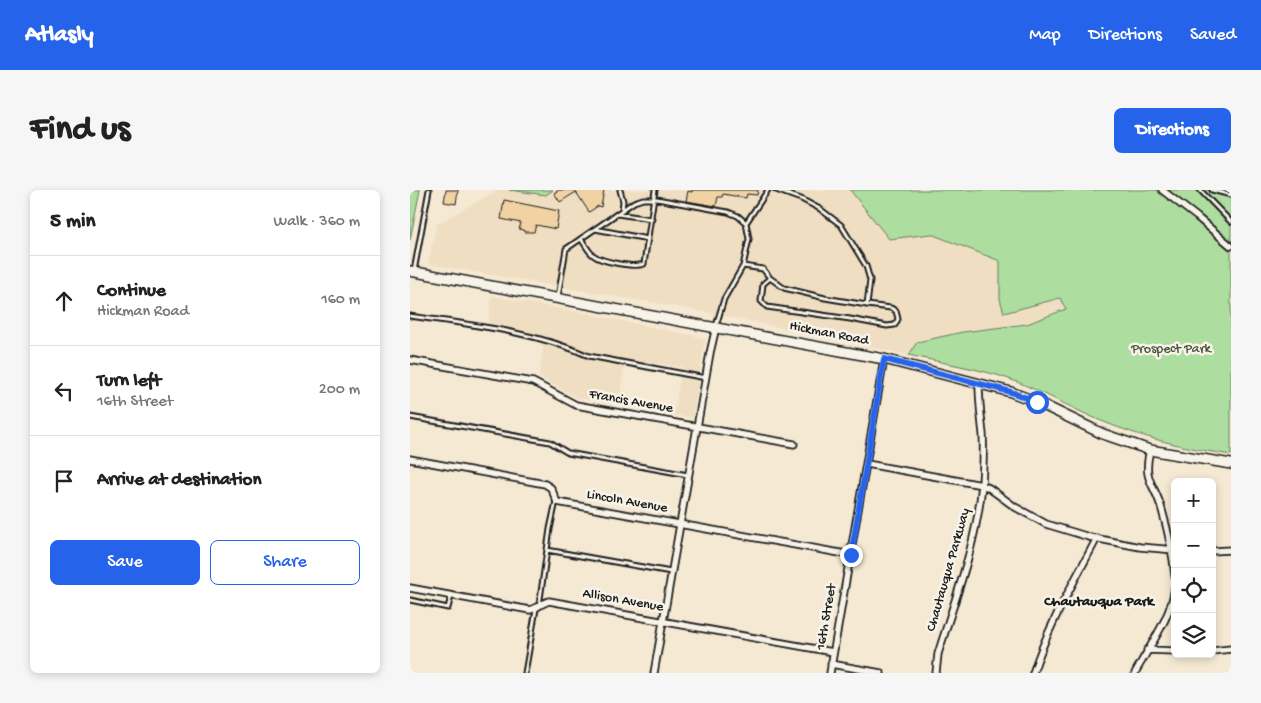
<!DOCTYPE html>
<meta charset="utf-8">
<style>
body{margin:0;font-family:"Gochi Hand",sans-serif;background:#f6f6f6;color:#222}
.controls{position:absolute;right:15px;bottom:15px;display:grid;overflow:hidden;border-radius:8px;box-shadow:0 2px 8px #0003}
.controls button{width:45px;height:45px;display:grid;place-items:center;padding:0;border:0;border-bottom:1px solid #e0e0e0;background:#fff;color:#222;font:25px sans-serif}
.stop{position:absolute;width:15px;height:15px;margin:-11px;border:4px solid #2563eb;border-radius:50%;background:#fff}
.stop.end{background:#2563eb;border-color:#fff;box-shadow:0 1px 5px #0008}
.list{margin:0;padding:0;list-style:none}
h2{display:flex;justify-content:space-between;align-items:center;height:65px;margin:0;padding:0 20px;font-size:21px}
h2 small{font-size:16px;font-weight:400;color:#767676}
.list li{display:grid;grid-template-columns:32px 1fr auto;gap:15px;align-items:center;box-sizing:border-box;height:90px;padding:0 20px;border-top:1px solid #e0e0e0}
.list b{display:block;font-size:19px;white-space:nowrap}
.list p{margin:0;font-size:16px;white-space:nowrap;color:#767676}
.list em{font-size:16px;font-style:normal;color:#767676}
.actions{display:flex;gap:10px;padding:15px 20px}
.actions a{flex:1;padding:11px 0;border:1px solid #2563eb;border-radius:8px;text-align:center;font-size:18px;color:#2563eb}
.actions .main{background:#2563eb;color:#fff}
.icon{flex:none;width:28px;height:28px;fill:none;stroke:currentColor;stroke-width:2;stroke-linecap:round;stroke-linejoin:round}
.map{position:relative;flex:none;width:821px;height:483px;overflow:hidden;border-radius:8px}
header{display:flex;align-items:center;gap:30px;box-sizing:border-box;height:70px;padding:0 25px;background:#2563eb;color:#fff}
header strong{font-size:24px}
nav{display:flex;gap:28px;margin-inline-start:auto;font-size:18px}
.intro{display:flex;align-items:center;justify-content:space-between;box-sizing:border-box;height:120px;padding:0 30px}
h1{margin:0;font-size:35px}
.button{padding:12px 22px;border-radius:8px;background:#2563eb;color:#fff;font-size:18px;font-weight:700}
main{display:flex;gap:30px;padding:0 30px}
aside{flex:1;background:#fff;border-radius:8px;box-shadow:0 2px 8px #0003}
.map>svg:first-child{display:block}
</style>
<header>
<strong>Atlasly</strong>
<nav><a>Map</a><a>Directions</a><a>Saved</a></nav>
</header>
<div class="intro"><h1>Find us</h1><a class="button">Directions</a></div>
<main>
<aside>
<h2>5 min<small>Walk · 360 m</small></h2>
<ul class="list">
<li><svg class="icon" aria-label="ahead" viewBox="0 0 24 24"><path d="M12 20V5M6 11l6-6 6 6"/></svg><div><b>Continue</b><p>Hickman Road</p></div><em>160 m</em></li>
<li><svg class="icon" aria-label="left" viewBox="0 0 24 24"><path d="M17 20v-9H6M10 6l-5 5 5 5"/></svg><div><b>Turn left</b><p>16th Street</p></div><em>200 m</em></li>
<li><svg class="icon" aria-label="arrive" viewBox="0 0 24 24"><path d="M6 21V4h12l-3 4 3 4H6"/></svg><div><b>Arrive at destination</b></div></li>
</ul>
<div class="actions"><a class="main">Save</a><a>Share</a></div>
</aside>
<div class="map">
<svg width="821" height="483" viewBox="0 0 821 483">
<rect width="100%" height="100%" fill="#f5e9d3"/>
<filter id="ink" filterUnits="userSpaceOnUse"><feTurbulence type="fractalNoise" baseFrequency=".02" numOctaves="2"/><feDisplacementMap in="SourceGraphic" scale="10" xChannelSelector="R" yChannelSelector="G"/><feConvolveMatrix kernelMatrix="1 2 1 2 8 2 1 2 1" color-interpolation-filters="sRGB"/></filter>
<g filter="url(#ink)">
<path fill="#f0dec2" d="M88,0H698L631,201L597,188L489,163L296,122L18,74L27,34Z
M82,106L178,124L295,148L283,228L264,225L272,177L215,170L209,214L168,208L129,187L135,147L115,141L78,134Z"/>
<path fill="#adde9f" stroke="#647d5e" d="M0,0H10L0,50Z
M99,0H143L136,5Z
M440,0H821V265C776,258 732,248 689,230C659,217 630,200 599,189C568,178 532,173 499,165L507,152L553,142L617,134L656,119L650,108L594,123L590,109V71L521,44L479,49Z"/>
<path fill="#f1d2a3" stroke="#1c1c1c" d="M36,0H48L46,14L34,12Z
M149,0H194L191,17L188,16L179,22L166,2L150,12L144,3Z
M282,0H348L347,5L337,4L336,8L313,4L312,7H308L306,16L276,11L278,1L282,2Z
M94,10L149,21L146,39L126,35L124,42H114V40L109,39L111,33L91,29Z"/>
<g fill="none" stroke-linecap="round" stroke-linejoin="round">
<defs>
<path id="lane" d="M210,0L213,11L212,20
M790,0L821,32
M802,0L821,5
M207,24L242,29
M336,33L358,0
M185,39L238,49
M171,49C175,54 178,61 183,65C192,72 224,78 234,74L245,0
M333,76L353,79L360,88L374,98L415,108L457,115L460,90L456,76L431,35L410,19L391,9L366,0
M4,81L19,0
M360,88L353,94L351,111L357,117L440,129L477,136L485,135L488,129L486,121L481,118L457,115
M148,107L156,59L224,12L233,9H247L318,22L328,26L336,33L339,49L333,76L314,109L306,136
M0,126C61,135 123,141 179,166L296,188
M0,227L140,252L158,263L278,285
M137,360L261,382
M0,410L38,418L41,406
M129,416L140,339L146,311
M115,483L126,419"/>
<path id="street" d="M752,0L787,27L821,56
M0,170L123,192L166,215L384,254
M740,260C732,292 745,293 752,320C758,341 763,364 765,386
M0,269L135,294L141,298L147,312L441,365
M457,274L572,295L579,298L605,317L636,334L679,347L730,357L765,360
M802,361L821,360
M0,398L120,420C127,418 132,413 139,411L423,462
M737,460L765,461
M802,461L821,459
M421,474L471,483
M244,483L300,163L306,137
M420,483L474,169
M526,483L528,464C545,409 567,352 572,294C573,277 574,260 573,244C571,226 569,212 569,194
M623,483C638,436 664,392 687,348
M725,483C740,455 761,428 765,397"/>
<path id="secondary" d="M0,81L474,169L601,202L627,212L693,244L740,260L821,274"/>
</defs>
<use href="#lane" stroke="#1c1c1c" stroke-width="7"/>
<use href="#street" stroke="#1c1c1c" stroke-width="9"/>
<use href="#secondary" stroke="#1c1c1c" stroke-width="12"/>
<use href="#lane" stroke="#f7f3e8" stroke-width="3"/>
<use href="#street" stroke="#f7f3e8" stroke-width="5.5"/>
<use href="#secondary" stroke="#f7f3e8" stroke-width="9"/>
</g>
</g>
<g fill="none" stroke-linecap="round" stroke-linejoin="round" filter="url(#ink)">
<path stroke="#2563eb" stroke-width="6" d="M441,365L474,169L601,202L627,212"/>
</g>
<g text-anchor="middle" dominant-baseline="central" stroke-width="5" stroke-linejoin="round" paint-order="stroke">
<g font-size="14" fill="#1c1c1c" stroke="#f7f3e8">
<text transform="translate(419 144) rotate(11)">Hickman Road</text>
<text transform="translate(221 212) rotate(10)">Francis Avenue</text>
<text transform="translate(217 312) rotate(10)">Lincoln Avenue</text>
<text transform="translate(539 380) rotate(-74)">Chautauqua Parkway</text>
<text transform="translate(213 411) rotate(10)">Allison Avenue</text>
<text transform="translate(417 427) rotate(-80)">16th Street</text>
</g>
<g font-size="14" fill="#485643" stroke="#f7f3e8">
<text x="761" y="159">Prospect Park</text>
</g>
<g font-size="15" font-weight="bold" fill="#1c1c1c" stroke="#f7f3e8">
<text x="689" y="412">Chautauqua Park</text>
</g>
</g>
</svg>
<div class="controls">
<button>+</button>
<button>−</button>
<button><svg class="icon" aria-label="locate" viewBox="0 0 24 24"><circle cx="12" cy="12" r="6"/><path d="M12 2v4M12 18v4M2 12h4M18 12h4"/></svg></button>
<button><svg class="icon" aria-label="layers" viewBox="0 0 24 24"><path d="M12 4l9 5-9 5-9-5zM3 14l9 5 9-5"/></svg></button>
</div>
<div class="stop" style="left:627px;top:212px"></div>
<div class="stop end" style="left:441px;top:365px"></div>
</div>
</main>
